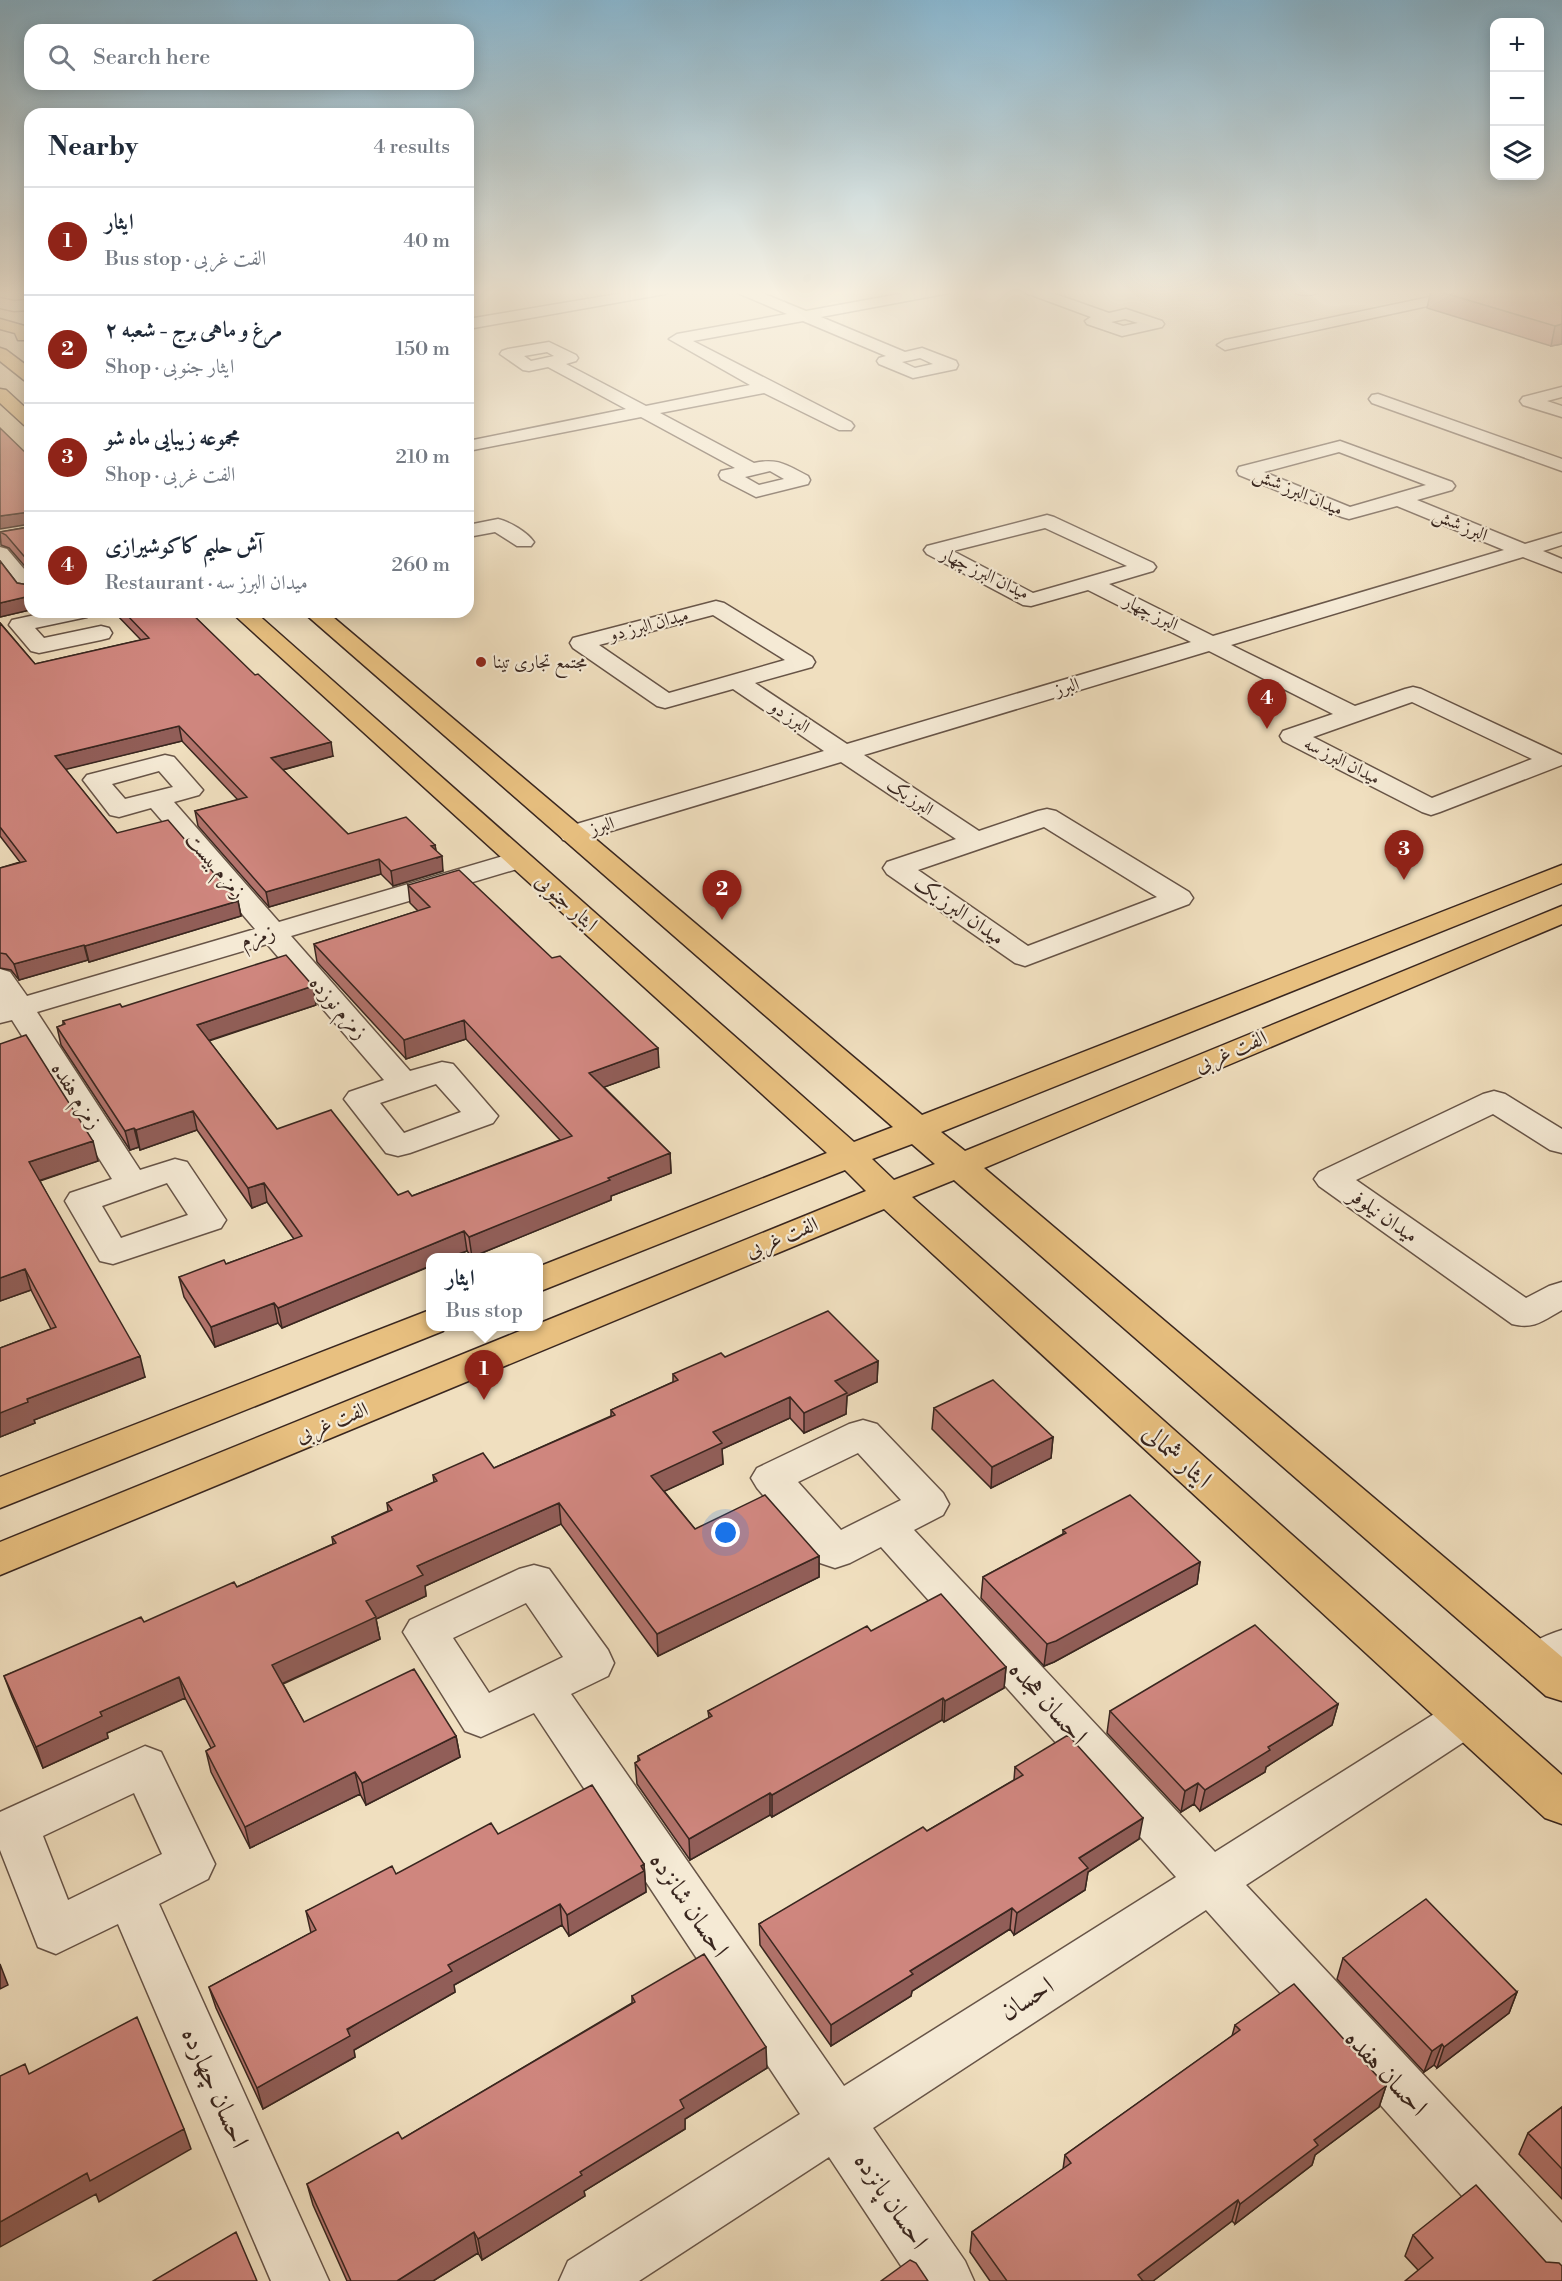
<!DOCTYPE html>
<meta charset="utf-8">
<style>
body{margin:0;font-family:"Libre Bodoni",Amiri,serif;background:#f2f2f3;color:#1f2937}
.controls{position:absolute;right:18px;top:18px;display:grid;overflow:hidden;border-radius:12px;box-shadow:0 3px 15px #0003}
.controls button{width:54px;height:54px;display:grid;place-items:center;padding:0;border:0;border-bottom:2px solid #e0e1e3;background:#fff;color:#1f2937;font:30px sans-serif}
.you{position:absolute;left:726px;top:1533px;width:21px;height:21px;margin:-15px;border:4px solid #fff;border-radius:50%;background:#1a73e8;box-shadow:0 0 0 9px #1a73e833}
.badge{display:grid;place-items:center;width:39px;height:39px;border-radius:50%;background:#8f2418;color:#fff;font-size:20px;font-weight:700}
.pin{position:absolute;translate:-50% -50px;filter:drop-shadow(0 2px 3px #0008)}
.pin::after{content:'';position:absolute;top:32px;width:21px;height:18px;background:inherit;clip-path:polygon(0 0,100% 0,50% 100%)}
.popup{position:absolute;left:426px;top:1253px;width:117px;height:78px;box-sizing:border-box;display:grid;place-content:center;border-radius:12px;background:#fff;filter:drop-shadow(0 2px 4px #0005);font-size:20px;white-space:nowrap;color:#747a83}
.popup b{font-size:22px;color:#1f2937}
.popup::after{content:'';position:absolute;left:50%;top:100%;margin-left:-12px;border:12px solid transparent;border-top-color:#fff}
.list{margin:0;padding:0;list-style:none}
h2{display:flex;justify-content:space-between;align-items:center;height:78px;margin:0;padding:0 24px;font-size:26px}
h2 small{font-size:20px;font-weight:400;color:#747a83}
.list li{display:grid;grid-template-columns:39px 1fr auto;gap:18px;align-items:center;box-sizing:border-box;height:108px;padding:0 24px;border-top:2px solid #e0e1e3}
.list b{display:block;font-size:22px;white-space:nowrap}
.list p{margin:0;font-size:20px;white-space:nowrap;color:#747a83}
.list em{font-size:20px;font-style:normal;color:#747a83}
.icon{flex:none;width:33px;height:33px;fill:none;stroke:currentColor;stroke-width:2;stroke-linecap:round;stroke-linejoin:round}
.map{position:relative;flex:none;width:1562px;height:2281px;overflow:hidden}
.search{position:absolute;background:#fff;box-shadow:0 3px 15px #0003;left:24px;top:24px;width:450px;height:66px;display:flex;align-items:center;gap:15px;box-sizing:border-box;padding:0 21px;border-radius:18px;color:#747a83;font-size:22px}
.panel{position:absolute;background:#fff;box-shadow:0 3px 15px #0003;left:24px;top:108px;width:450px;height:510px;border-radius:18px}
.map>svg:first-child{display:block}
</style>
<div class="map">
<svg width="1562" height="2281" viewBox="0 0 1562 2281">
<rect width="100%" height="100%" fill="#f0dfbf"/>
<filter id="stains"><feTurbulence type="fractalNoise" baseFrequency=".00333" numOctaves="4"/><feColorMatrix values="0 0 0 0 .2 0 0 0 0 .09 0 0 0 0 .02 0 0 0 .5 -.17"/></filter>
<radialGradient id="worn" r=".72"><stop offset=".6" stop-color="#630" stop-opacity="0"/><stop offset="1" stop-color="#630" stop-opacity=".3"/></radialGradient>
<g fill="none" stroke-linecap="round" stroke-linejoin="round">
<defs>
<path id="minor" d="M641,290H672L665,294L468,329V319Z
M736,290H755L806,311L921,290H951L949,293L944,294L821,317L905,352L922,348L956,361L958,365L956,369L913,378L879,364L877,361L879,358L886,356L803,321L693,341L851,422L854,426L851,430H839L764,393L660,413L754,463C779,458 786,465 808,476L810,480L808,484L756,497L721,479L719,475L721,471L735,468L641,417L468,451V441L626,409L548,367L529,371L523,370L500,354L502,351L508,349L549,342L576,355L578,358L576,361L566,364L646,406L750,385L669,339L677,334L787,314L738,293ZM547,352L554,356L531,361L524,356ZM920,358L933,364L915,368L902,362ZM770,471L784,479L759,485L745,477Z
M1024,290H1044L1109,313L1126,309L1162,321L1164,324L1162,327L1122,336L1087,324L1085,321L1091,317L1026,293ZM1125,319L1138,323L1123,326L1111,322Z
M1293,290H1319C1315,297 1302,295 1295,293Z
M1463,290H1490L1483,294L1225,350L1217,345L1225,340Z
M0,298L14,301L30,300V310L14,311L0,308Z
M1562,387V397L1547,401L1562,406V417L1523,405L1520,401L1523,397Z
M1378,394L1562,459V471L1372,403L1369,399L1372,395Z
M1340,441L1452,482L1455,486L1452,490L1417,500L1525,544L1562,533V545L1543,551L1562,559V572L1523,557L1231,645L1355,706L1405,689L1413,687L1421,689L1562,755V765L1440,812L1431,815L1422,812L1283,741L1280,736L1283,731L1333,714L1209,651L864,755L979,831L1038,811L1047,809L1056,811L1189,892L1193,898L1189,904L1025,966L1015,963L887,874L883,868L887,862L956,839L841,762L581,840L572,842L563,840L559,834L563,828L824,751L733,689L665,708L657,706L573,648L570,643L573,638L716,601L724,603L812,657L815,662L812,667L755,683L847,744L1191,642L1088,590L1031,606L1023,605L927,554L924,550L927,546L1047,515L1054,517L1153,563L1156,567L1153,571L1109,584L1213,636L1504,550L1397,506L1349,519L1342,517L1239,475L1237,471L1239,467ZM1339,452L1426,485L1350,507L1264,472ZM1045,528L1127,566L1033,593L953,551ZM713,615L785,660L669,693L599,645ZM1412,702L1532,759L1432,798L1313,737ZM1044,827L1157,897L1028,946L918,870Z
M498,519C510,522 527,532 534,542L531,546H517L495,532L468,537V525Z
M0,547L7,549L30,576V596L22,595L0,566Z
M49,612H90L87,617L35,628L44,638L101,626L109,628L112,633L109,638L101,640L39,653L31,651L9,625L12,620Z
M165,755L174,757L203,790L199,795L174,802L279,922L517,852L527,854L531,860L527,866L291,936L410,1071L442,1062L453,1064L498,1116L493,1123L410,1153L398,1156L386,1153L344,1099L349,1092L384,1080L267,944L37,1012L140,1170L175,1159L187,1162L226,1220L221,1228L113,1264L100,1261L65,1201L70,1193L112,1179L12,1020L0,1023V969L10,972L27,996L255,929L151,808L119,817L110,815L83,780L87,775ZM159,771L173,787L125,799L112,784ZM436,1084L461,1112L404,1133L380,1103ZM167,1183L188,1215L121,1238L102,1206Z
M1494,1091L1505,1094L1562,1129V1153L1550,1150L1493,1114L1356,1180L1526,1298L1549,1286L1562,1282V1310C1544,1320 1534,1330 1512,1324L1319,1186L1314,1179L1319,1172L1483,1094Z
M863,1420L877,1424L943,1493L949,1504L943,1515L914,1530L1215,1852L1450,1704L1466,1698L1482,1704L1489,1717L1482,1730L1246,1885L1562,2223V2281H1538L1206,1910L873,2128L965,2261L974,2281H911L829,2157L639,2281H559L568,2261L800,2114L534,1713L481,1737L465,1731L403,1632L410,1620L519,1569L534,1565L549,1569L608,1650L614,1663L608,1676L571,1694L844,2086L1176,1877L881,1547L850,1563L835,1568L820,1563L757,1488L751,1478L757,1468L849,1424ZM858,1453L901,1500L841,1530L798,1482ZM526,1603L563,1657L489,1693L453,1638Z
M1562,1630V1669L1538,1680L1522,1675L1516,1662C1525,1644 1543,1636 1562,1630Z
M145,1746L161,1752L215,1864L208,1879L159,1904L329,2281H271L118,1924L56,1954L38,1947L0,1850V1812ZM134,1793L162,1854L68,1900L43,1836Z"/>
<path id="major" d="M0,319L28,327L30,330V340H18L15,333L0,329Z
M0,348L6,350L30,368V381L24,380L0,361Z
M0,389L6,390L30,412V426L24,425L0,403Z
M231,612H255L854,1142L893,1127L303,612H327L922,1115L1562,865V883L941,1132L965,1151L1562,906V924L984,1168L1562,1657V1701L1546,1696L954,1180L912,1197L1562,1775V1824L1545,1818L884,1209L0,1575V1542L532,1326H538V1324L866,1191L845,1170L538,1292V1267L827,1153ZM912,1144L935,1164L894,1180L872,1159Z
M430,1310V1326H446L443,1331L0,1508V1477Z"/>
</defs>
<use href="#minor" stroke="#675447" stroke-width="3"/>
<use href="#major" stroke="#39261f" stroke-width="3"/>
<use href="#minor" fill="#f5ead5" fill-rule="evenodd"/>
<use href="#major" fill="#e8c080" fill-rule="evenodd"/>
</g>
<path fill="#b2736c" stroke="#39261f" stroke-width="1.5" d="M1431,290H1562V344L1551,346L1427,308Z
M29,527L30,610L0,617V561L17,583L29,585V571L9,548L1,545L0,532Z
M114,612H190L333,756L283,770L348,834L435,845L436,851L443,871L393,886L381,874L269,907L198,826L195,811L238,800L182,741L65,769L117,833L238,901L241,916L89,962L88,960L19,980L11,970L0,968V868L20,862L0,836V623L35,664L141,640Z
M408,885L659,1067L604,1087L670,1153L671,1173L611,1196V1200L472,1257L467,1251L282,1328L278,1323L215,1347L184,1297L179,1277L226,1264L294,1239L267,1202L252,1208L197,1130L140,1150L139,1147L130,1150L61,1045L57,1027L63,1025V1021L316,1005L209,1041L277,1129L398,1195L412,1196L560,1140L466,1039L406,1059L317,962L314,944L418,911L410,903Z
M0,1044L98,1161L40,1181L145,1377L34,1420L35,1423L0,1437V1348L51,1329L31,1290L0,1301Z
M725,1357L878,1361L877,1382L847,1396L846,1414L804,1433L790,1418L722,1449L723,1464L664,1491L695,1529L819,1556V1577L658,1656L561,1524L425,1586L426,1596L376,1619L380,1639L283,1684L304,1722L456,1736L460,1757L366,1805L360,1794L250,1848L211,1772L206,1751L211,1748L185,1698L107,1733L108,1738L43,1768L12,1697L4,1676L237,1587L333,1544L332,1537L388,1511L387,1503L434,1482L433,1475L494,1468L611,1416V1410L673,1382V1374Z
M934,1408L1053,1437L1051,1458L991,1488L932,1429Z
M1063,1530L1200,1562L1197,1584L1054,1662L1044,1666L981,1598L983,1577L1063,1534Z
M871,1631L1006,1667L1004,1688L944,1722L942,1720L772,1817L770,1815L690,1860L637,1784L635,1763L638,1761V1756L709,1718L708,1711Z
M1338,1704L1332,1725L1266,1767L1265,1772L1200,1811L1194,1804L1181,1812L1107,1733L1110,1711Z
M1015,1767L1139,1839L1088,1872L1085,1890L1014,1935L1010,1929L912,1991L911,1996L831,2046L760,1945L759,1924L927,1831L1014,1780Z
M498,1834L644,1864L646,1892L569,1936L562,1925L454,1985L455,1992L354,2050L355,2057L263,2109L216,2008L209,1987L311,1933L306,1911L396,1874Z
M1343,1958L1517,1992L1509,2013L1437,2068L1434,2065L1424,2072L1337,1979Z
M632,1996L767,2068L685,2119V2129L584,2191L585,2196L482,2260L478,2253L433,2281H347L313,2205L307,2184L402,2139L632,2003Z
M1235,2025L1386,2086L1379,2107L1315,2155L1312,2165L1235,2224L1232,2221L1153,2281H990L970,2252L972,2232L1063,2169L1065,2155L1232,2036Z
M1562,2107V2199L1519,2154L1528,2133Z
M1413,2235L1546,2262L1418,2270L1405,2256Z"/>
<path fill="#915e58" stroke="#39261f" stroke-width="1.5" d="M1562,324V344L1551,346L1555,326Z
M29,512L30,524L0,529V516Z
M30,596V610L0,617V603Z
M179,726L182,741L59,771L55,756Z
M331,742L333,756L274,772L271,758Z
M435,845L437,858L442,856L443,871L393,886L391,871L431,846Z
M379,859L381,874L269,907L266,892Z
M238,901L241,916L89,962L85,946Z
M84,945L88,960L19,980L14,964Z
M313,986L316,1005L201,1043L197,1025Z
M464,1020L466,1039L406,1059L404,1040Z
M658,1048L659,1067L591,1092L589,1073Z
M193,1111L197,1130L140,1150L136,1130Z
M134,1128L139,1147L130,1150L125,1131Z
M93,1141L98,1161L35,1182L29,1162Z
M670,1153L671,1173L611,1196V1200L472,1257L469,1237L608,1178Z
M264,1183L267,1202L252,1208L248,1188Z
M464,1231L467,1251L450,1257H430V1266L282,1328L278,1308Z
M25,1269L31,1290L0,1301V1278Z
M274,1303L278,1323L215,1347L211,1327Z
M140,1356L145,1377L34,1420L35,1423L0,1437V1413L27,1399Z
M878,1361L877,1382L847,1396L846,1414L804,1433V1413L835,1381Z
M790,1397V1418L722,1449L723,1464L652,1497L651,1476L713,1432Z
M1053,1437L1051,1458L991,1488L992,1467Z
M559,1503L561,1524L425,1586L426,1596L376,1619L380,1639L277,1686L272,1665L417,1566Z
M819,1556V1577L658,1656L657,1634Z
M1200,1562L1197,1584L1054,1662L1044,1666L1047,1644Z
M1006,1667L1004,1688L944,1722L945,1701Z
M179,1677L185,1698L107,1733L108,1738L43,1768L36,1747L100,1712Z
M943,1698L942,1720L772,1817V1795Z
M1338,1704L1332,1725L1266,1767L1265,1772L1200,1811L1205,1790L1268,1747Z
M456,1736L460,1757L366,1805L362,1783Z
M355,1772L360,1794L250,1848L245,1827Z
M1198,1783L1194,1804L1181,1812L1185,1791Z
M770,1793V1815L690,1860L689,1839Z
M1143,1818L1139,1839L1088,1872L1085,1890L1014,1935L1017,1913L1079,1858Z
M644,1864L646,1892L569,1936L567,1915Z
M560,1904L562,1925L454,1985L455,1992L354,2050L355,2057L263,2109L257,2088L448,1965Z
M1012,1908L1010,1929L912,1991L911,1996L831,2046V2025L910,1971Z
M0,1964L8,1985L0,1989Z
M1517,1992L1509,2013L1437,2068L1444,2047Z
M1442,2044L1434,2065L1424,2072L1432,2051Z
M766,2047L767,2068L685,2119V2129L584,2191L585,2196L482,2260L478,2239L580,2172L680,2100Z
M1386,2086L1379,2107L1315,2155L1312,2165L1235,2224L1240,2204L1314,2140Z
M184,2129L191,2149L99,2202L96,2194L0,2247V2222L87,2173Z
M1238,2200L1232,2221L1153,2281H1137L1138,2275Z
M474,2232L478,2253L433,2281H397Z"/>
<path fill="#cf867e" stroke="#39261f" stroke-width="1.5" d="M1434,290H1548L1562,293V324L1555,326Z
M0,428L30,457V596L0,603V561L17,583L29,585V562L6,535L0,532L29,527V512L0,516Z
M124,612H190L255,675L258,674L331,742L271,758L348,834L406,817L435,845L431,846L442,856L391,871L379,859L266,892L195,811L247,797L179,726L55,756L117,833L168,820L238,901L85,946L84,945L14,964L6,954L0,953V868L26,861L0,827V623L35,664L149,638Z
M459,870L552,958L560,956L658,1048L589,1073L670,1153L608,1178L610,1180L469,1237L464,1231L278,1308L274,1303L211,1327L179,1277L224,1260L226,1264L302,1236L264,1183L248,1188L193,1111L136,1130L134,1128L125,1131L57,1027L65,1024L63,1021L120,1004L122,1007L286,955L313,986L197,1025L277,1129L331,1110L398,1195L408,1191L412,1196L572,1136L464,1020L404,1040L314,944L430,907L408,885Z
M26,1035L93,1141L29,1162L140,1356L27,1399L28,1402L0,1413V1348L56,1327L25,1269L0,1278V1044Z
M828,1311L878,1361L835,1381L847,1393L804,1413L790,1397L713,1432L722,1443L651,1476L695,1529L765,1495L819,1556L657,1634L559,1503L417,1566L423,1575L366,1601L376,1617L272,1665L304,1722L414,1669L456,1736L362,1783L355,1772L245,1827L206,1751L215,1746L179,1677L100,1712L102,1716L36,1747L4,1676L141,1617L144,1622L234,1582L237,1587L336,1543L332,1537L392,1510L387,1503L437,1481L433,1475L483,1453L494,1468L615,1415L611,1410L678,1380L673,1374L721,1353L725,1357Z
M993,1380L1053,1437L992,1467L934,1408Z
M1130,1495L1200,1562L1056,1641L1047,1644L983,1577L1066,1533L1063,1530Z
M941,1594L1006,1667L945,1701L943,1698L772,1795L770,1793L689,1839L635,1763L640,1760L638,1756L712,1716L708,1711L867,1626L871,1631Z
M1255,1625L1338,1704L1268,1747L1270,1750L1205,1790L1198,1783L1185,1791L1110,1711Z
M1068,1735L1143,1818L1079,1858L1088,1868L1017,1913L1012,1908L910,1971L913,1974L831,2025L759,1924L923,1827L927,1831L1023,1775L1015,1767Z
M592,1785L644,1864L641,1866L644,1871L567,1915L560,1904L448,1965L452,1971L347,2029L350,2036L257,2088L209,1987L316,1930L306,1911L392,1866L396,1874L491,1823L498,1834Z
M1426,1899L1517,1992L1444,2047L1442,2044L1432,2051L1343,1958Z
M704,1954L766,2047L680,2100L684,2108L580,2172L582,2175L478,2239L474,2232L397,2281H351L307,2184L398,2132L402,2139L635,2002L632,1996Z
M1294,1984L1386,2086L1314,2140L1318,2145L1240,2204L1238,2200L1138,2275L1143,2281H1007L972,2232L1071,2163L1065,2155L1240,2030L1235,2025Z
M137,2017L184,2129L90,2181L87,2173L0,2222V2076L25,2064L29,2074Z
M1562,2107V2169L1528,2133Z
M1476,2185L1546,2262L1559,2263L1562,2266V2281H1405L1433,2258L1413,2235Z
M236,2232L257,2281H153Z
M910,2260L916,2263L928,2281H881Z"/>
<linearGradient id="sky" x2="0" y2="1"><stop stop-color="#89b8d2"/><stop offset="0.48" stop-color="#f8f1e2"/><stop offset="1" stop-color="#f8f1e2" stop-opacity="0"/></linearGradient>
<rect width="1562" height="609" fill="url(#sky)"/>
<circle fill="#8f2418" stroke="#f5ead5" stroke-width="2" cx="481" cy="662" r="6"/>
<g text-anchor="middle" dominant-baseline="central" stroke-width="4.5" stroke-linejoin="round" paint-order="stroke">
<g font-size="18" fill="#39261f" stroke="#f5ead5">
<text transform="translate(1298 492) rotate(23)">میدان البرز شش</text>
<text transform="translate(1460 525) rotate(23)">البرز شش</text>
<text transform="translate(985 574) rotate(26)">میدان البرز چهار</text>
<text transform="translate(1151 613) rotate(27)">البرز چهار</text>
<text transform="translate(649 625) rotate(-15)">میدان البرز دو</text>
<text transform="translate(1067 687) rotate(-17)">البرز</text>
<text transform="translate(790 717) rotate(34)">البرز دو</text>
<text transform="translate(1342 761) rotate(27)">میدان البرز سه</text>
<text transform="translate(910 797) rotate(34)">البرز یک</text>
<text transform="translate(602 826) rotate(-17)">البرز</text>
</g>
<g font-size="18" fill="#39261f" stroke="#f5ead5" text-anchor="start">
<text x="493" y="662">مجتمع تجاری تینا</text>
</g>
<g font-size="21" fill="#39261f" stroke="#f5ead5">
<text transform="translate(215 866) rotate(49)">زمزم بیست</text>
<text transform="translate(566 903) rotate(42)">ایثار جنوبی</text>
<text transform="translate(959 911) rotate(35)">میدان البرز یک</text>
<text transform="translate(258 937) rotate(-17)">زمزم</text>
<text transform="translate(338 1008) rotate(49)">زمزم نوزده</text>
<text transform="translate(1231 1052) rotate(-23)">الفت غربی</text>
<text transform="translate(76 1096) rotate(57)">زمزم هفده</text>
<text transform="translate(1383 1216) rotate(35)">میدان نیلوفر</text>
<text transform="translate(782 1238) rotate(-22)">الفت غربی</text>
<text transform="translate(332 1423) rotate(-22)">الفت غربی</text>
</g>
<g font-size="26" fill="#39261f" stroke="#f5ead5">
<text transform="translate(1177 1456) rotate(42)">ایثار شمالی</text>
<text transform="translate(1048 1703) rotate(48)">احسان هجده</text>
<text transform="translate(689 1905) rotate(56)">احسان شانزده</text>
<text transform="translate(1027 1999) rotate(-33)">احسان</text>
<text transform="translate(1386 2073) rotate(47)">احسان هفده</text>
<text transform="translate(215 2088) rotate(66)">احسان چهارده</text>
<text transform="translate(891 2201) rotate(56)">احسان پانزده</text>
</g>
</g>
<rect width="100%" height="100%" filter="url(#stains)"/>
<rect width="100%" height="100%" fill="url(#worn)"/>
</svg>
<div class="controls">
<button>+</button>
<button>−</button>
<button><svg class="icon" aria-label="layers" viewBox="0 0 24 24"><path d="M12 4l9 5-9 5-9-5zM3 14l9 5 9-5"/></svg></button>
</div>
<div class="you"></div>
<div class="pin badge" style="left:484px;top:1400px">1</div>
<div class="popup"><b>ایثار</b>Bus stop</div>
<div class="pin badge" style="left:722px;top:920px">2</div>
<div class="pin badge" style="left:1404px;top:880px">3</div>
<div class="pin badge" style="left:1267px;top:729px">4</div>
<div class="search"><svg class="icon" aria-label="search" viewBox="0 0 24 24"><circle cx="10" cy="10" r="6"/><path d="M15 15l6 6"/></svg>Search here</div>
<section class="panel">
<h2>Nearby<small>4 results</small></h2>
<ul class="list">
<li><span class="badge">1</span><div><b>ایثار</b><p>Bus stop · الفت غربی</p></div><em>40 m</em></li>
<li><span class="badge">2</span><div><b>مرغ و ماهی برج - شعبه ۲</b><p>Shop · ایثار جنوبی</p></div><em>150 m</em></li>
<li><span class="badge">3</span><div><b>مجموعه زیبایی ماه شو</b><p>Shop · الفت غربی</p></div><em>210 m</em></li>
<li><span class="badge">4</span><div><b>آش حلیم کاکوشیرازی</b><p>Restaurant · میدان البرز سه</p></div><em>260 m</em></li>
</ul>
</section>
</div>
